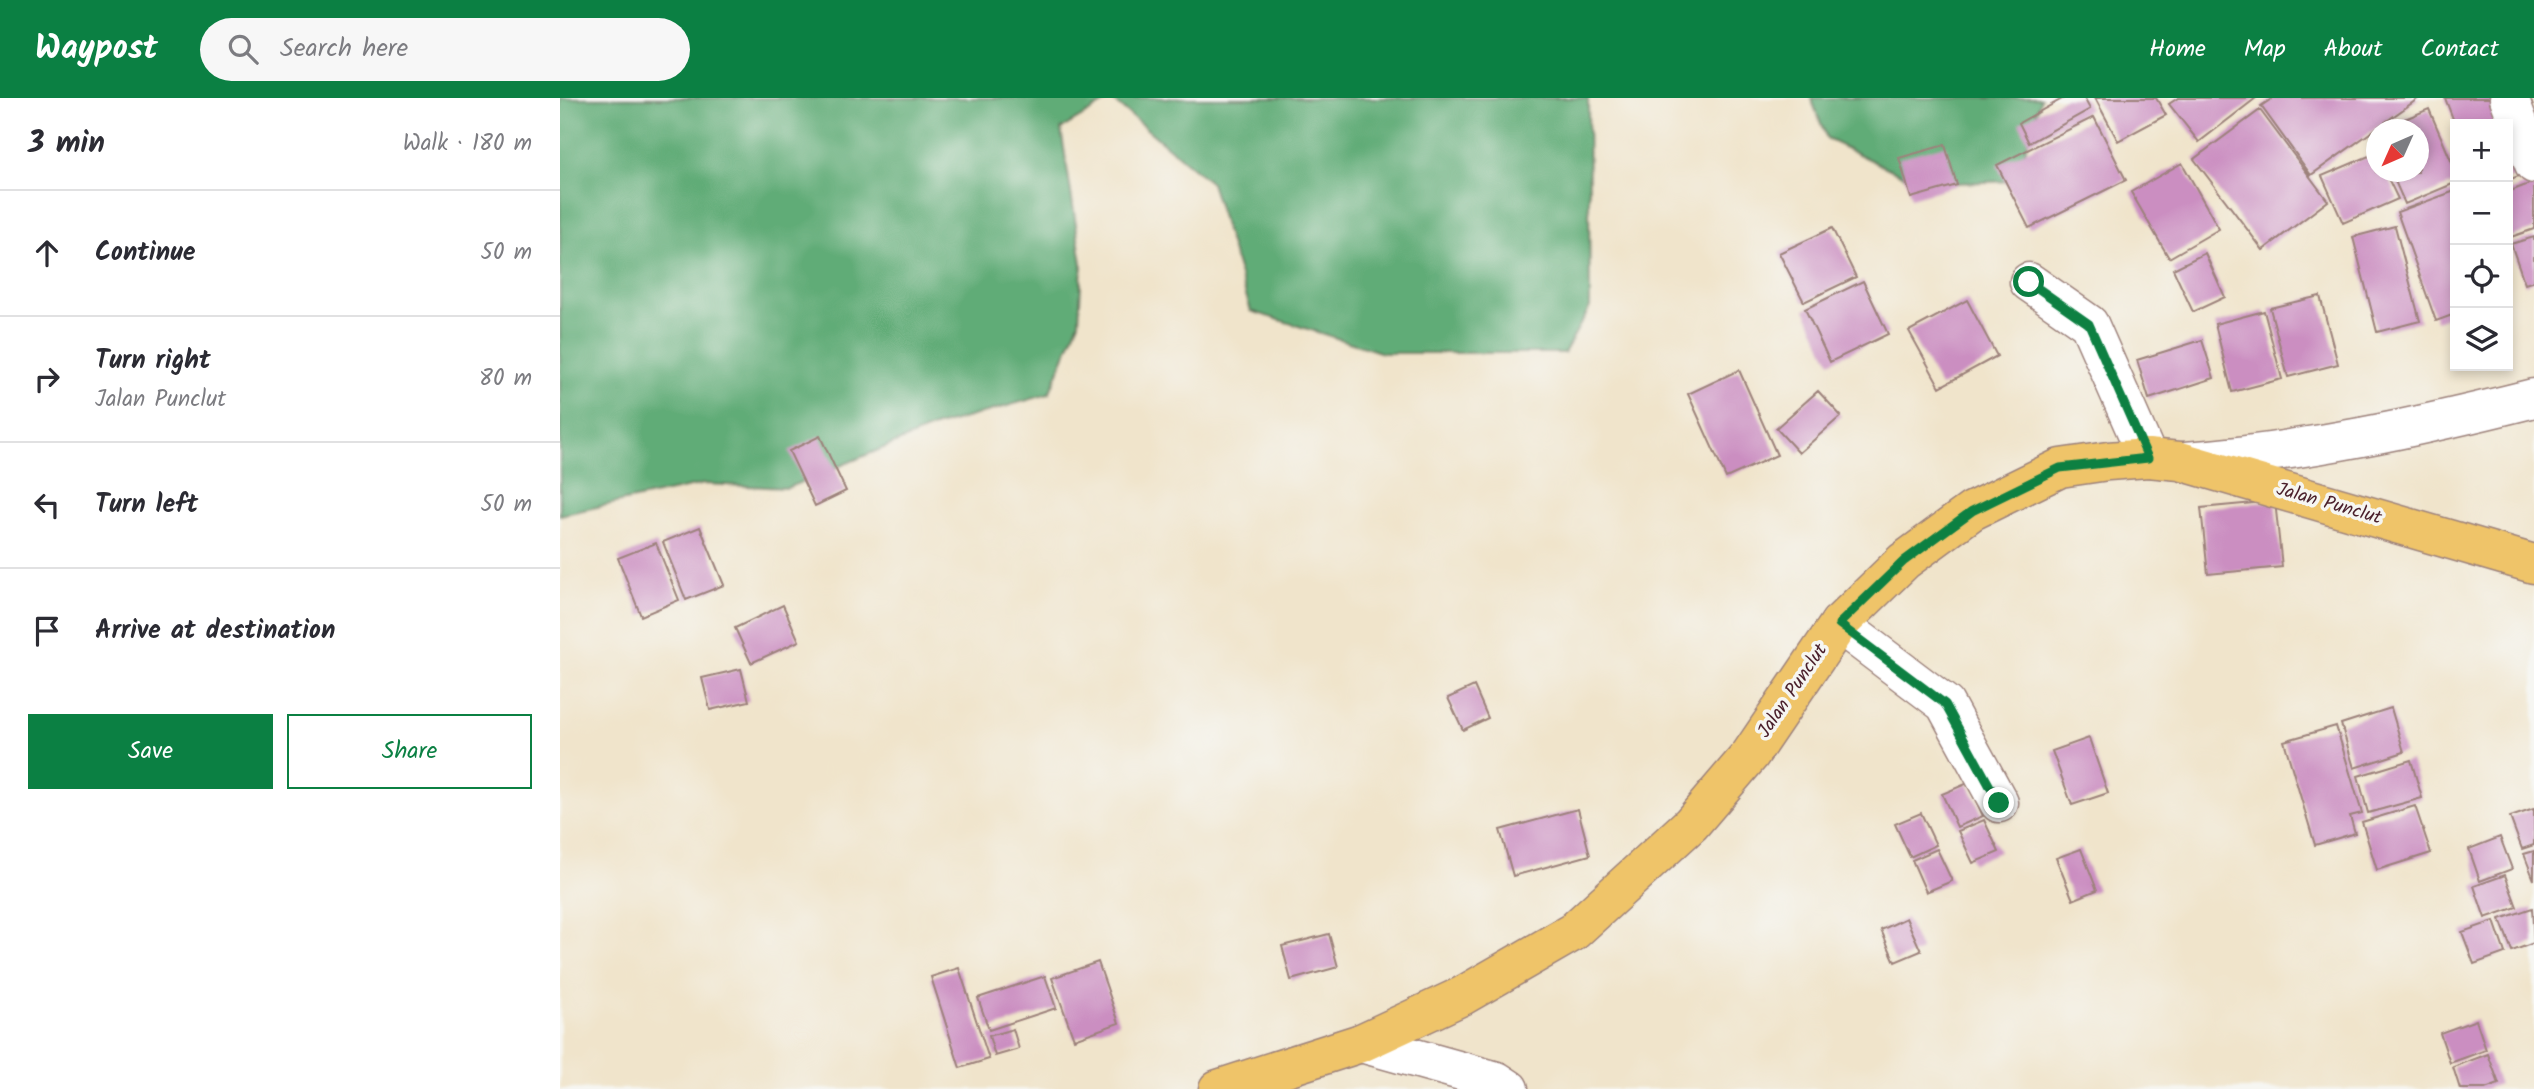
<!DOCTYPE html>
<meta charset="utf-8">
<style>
body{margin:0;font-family:Kalam,sans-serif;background:#f7f7f7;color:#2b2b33}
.controls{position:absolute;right:21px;top:21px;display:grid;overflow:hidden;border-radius:0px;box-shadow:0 4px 10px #0003}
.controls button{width:63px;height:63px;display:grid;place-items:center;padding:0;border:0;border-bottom:2px solid #e1e1e2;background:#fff;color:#2b2b33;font:35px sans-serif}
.compass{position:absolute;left:1806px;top:21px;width:63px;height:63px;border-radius:50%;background:#fff;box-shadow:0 4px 10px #0003;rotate:225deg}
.stop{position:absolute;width:21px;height:21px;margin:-16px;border:5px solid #0b8043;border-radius:50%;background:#fff}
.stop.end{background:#0b8043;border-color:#fff;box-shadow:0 2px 7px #0008}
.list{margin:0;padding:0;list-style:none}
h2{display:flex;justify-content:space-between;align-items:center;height:91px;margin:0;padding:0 28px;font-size:30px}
h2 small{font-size:23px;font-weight:400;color:#7c7c81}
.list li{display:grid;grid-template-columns:46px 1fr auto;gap:21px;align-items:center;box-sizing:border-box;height:126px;padding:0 28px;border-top:2px solid #e1e1e2}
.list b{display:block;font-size:26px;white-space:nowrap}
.list p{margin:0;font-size:23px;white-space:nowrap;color:#7c7c81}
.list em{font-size:23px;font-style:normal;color:#7c7c81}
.actions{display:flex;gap:14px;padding:21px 28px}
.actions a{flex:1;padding:16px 0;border:2px solid #0b8043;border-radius:0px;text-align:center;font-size:24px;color:#0b8043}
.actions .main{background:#0b8043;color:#fff}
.icon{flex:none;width:38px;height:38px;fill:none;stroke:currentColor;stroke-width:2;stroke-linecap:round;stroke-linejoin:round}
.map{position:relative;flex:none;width:1974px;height:991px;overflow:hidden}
header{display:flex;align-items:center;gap:42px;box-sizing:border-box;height:98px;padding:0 35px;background:#0b8043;color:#fff}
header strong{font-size:33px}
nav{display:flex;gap:38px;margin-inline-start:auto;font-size:24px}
.search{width:490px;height:63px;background:#f7f7f7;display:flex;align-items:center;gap:18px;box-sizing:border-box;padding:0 24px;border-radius:38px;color:#7c7c81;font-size:26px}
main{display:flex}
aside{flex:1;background:#fff}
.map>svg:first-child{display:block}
</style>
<header>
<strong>Waypost</strong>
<div class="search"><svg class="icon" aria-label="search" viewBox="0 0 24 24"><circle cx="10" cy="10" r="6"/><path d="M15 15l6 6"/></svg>Search here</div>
<nav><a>Home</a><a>Map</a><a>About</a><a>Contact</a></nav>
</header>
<main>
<aside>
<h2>3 min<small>Walk · 180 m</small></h2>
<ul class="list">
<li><svg class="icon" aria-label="ahead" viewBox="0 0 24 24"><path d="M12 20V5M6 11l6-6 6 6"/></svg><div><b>Continue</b></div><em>50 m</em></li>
<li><svg class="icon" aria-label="right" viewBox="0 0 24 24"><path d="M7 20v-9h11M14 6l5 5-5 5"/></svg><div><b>Turn right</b><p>Jalan Punclut</p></div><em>80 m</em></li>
<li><svg class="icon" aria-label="left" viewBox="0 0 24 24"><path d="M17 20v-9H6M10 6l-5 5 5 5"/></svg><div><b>Turn left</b></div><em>50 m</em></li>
<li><svg class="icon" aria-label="arrive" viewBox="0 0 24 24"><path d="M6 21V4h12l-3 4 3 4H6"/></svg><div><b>Arrive at destination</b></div></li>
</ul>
<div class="actions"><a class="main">Save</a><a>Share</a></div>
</aside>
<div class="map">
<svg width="1974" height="991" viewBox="0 0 1974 991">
<rect width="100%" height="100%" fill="#f6f6f2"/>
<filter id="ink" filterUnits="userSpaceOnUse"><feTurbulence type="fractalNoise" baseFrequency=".0143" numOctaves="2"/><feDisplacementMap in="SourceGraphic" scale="14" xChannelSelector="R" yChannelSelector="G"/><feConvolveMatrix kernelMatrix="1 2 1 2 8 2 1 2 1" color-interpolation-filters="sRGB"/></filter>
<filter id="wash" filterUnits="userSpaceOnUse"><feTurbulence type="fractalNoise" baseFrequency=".00686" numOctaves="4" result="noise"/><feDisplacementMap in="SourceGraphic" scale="28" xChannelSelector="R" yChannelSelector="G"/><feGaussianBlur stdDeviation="1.57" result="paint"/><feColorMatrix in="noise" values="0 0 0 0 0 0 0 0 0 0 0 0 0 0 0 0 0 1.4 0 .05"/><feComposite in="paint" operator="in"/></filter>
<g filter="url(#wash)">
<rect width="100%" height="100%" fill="#f0e4cb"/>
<path fill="#60ac77" stroke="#556651" stroke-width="2" d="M0,0H1028L1030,209L1004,255H823L691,213L651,85L551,1L501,31L522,165L519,224L489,296L374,329L227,390L144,386L0,417Z
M1251,0H1481L1456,83L1361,86L1267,41Z"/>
<g id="blocks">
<path fill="#cb8ec1" d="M1504,0H1524L1530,11L1469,45L1459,25Z
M1535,0H1596L1606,17L1558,43Z
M1618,0H1696L1639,44L1609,6Z
M1713,0H1859L1751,77L1701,8Z
M1885,0H1935L1943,21L1930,26H1895Z
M1869,11L1895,72V85L1845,106L1831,74H1858V32L1821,31Z
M1700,12L1768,103L1703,152L1634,61Z
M1534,19L1566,82L1469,130L1437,67Z
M1948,24L1967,75L1948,82Z
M1385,47L1397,87L1351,100L1339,60Z
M1816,55V74H1825L1838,101L1783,125L1762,78Z
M1622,65L1659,131L1609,160L1571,94Z
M1974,84V131L1948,140V94Z
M1895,93V216L1876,223L1837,114Z
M1835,128L1860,223L1817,234L1793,139Z
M1272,130L1296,179L1244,204L1219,155Z
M1974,139V183L1965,186L1951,146Z
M1645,155L1665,199L1633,214L1613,171Z
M1303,183L1328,236L1270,264L1245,211Z
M1760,198L1778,266L1728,279L1710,210Z
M1407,202L1437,258L1380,289L1349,233Z
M1704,213L1722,281L1672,294L1655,226Z
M1642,242L1654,280L1589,301L1577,262Z
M1179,272L1217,357L1166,380L1128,296Z
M1258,293L1281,318L1239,355L1216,330Z
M260,338L286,393L255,408L229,353Z
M1715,403L1722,469L1648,476L1641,410Z
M140,429L164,487L126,502L103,444Z
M96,445L119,502L81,518L58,460Z
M223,507L239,543L191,565L175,530Z
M181,571L189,603L150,612L142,580Z
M914,588L928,620L903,632L888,600Z
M1831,610L1844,654L1794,670L1781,626Z
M1776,628L1802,715L1790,718L1795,735L1755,747L1724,643Z
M1529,640L1548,695L1512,707L1492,653Z
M1851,662L1862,700L1808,715L1798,678Z
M1408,685L1423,718L1397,729L1382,696Z
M1855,708L1871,755L1817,772L1802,724Z
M1018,711L1030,757L953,778L940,732Z
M1974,711V747L1962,751L1950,719Z
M1361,715L1376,747L1350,759L1335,726Z
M1424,722L1439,754L1413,765L1398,733Z
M1940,739L1952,771L1920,783L1909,751Z
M1377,751L1392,783L1366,794L1352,762Z
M1521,751L1537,792L1513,802L1496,760Z
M1974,753V782L1964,756Z
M1945,777L1957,809L1925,820L1914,788Z
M1972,810L1974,845L1952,853L1940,821Z
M1346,820L1361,853L1335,864L1321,832Z
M1934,823L1945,855L1914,866L1902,834Z
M769,836L778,869L731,882L722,848Z
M538,864L559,925L514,941L492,880Z
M399,870L429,961L400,970L371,879Z
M485,878L496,910L429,932L418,900Z
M1916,922L1926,952L1890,965L1880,935Z
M453,931L459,951L435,958L429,938Z
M1928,956L1939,986L1925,991H1900L1893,969Z"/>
</g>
</g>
<g filter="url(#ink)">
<use href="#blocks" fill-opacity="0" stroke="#9d827b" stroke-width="2"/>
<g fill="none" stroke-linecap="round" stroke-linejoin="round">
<defs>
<path id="minor" d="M1949,0L1974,66
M1469,184L1529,226L1588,360
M1625,363C1744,354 1859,329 1974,300
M1279,526L1385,606L1439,705
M801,945L937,983L949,991"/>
<path id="major" d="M658,991L801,945L902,898L1013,834L1131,726L1190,657L1279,526L1344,463L1412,413L1500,370L1548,363L1588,360L1620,363L1974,466"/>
</defs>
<use href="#minor" stroke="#9d827b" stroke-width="41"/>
<use href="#major" stroke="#9d827b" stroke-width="41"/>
<use href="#minor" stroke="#fff" stroke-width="38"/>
<use href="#major" stroke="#efc469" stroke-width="38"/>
</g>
</g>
<g fill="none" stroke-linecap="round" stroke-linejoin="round" filter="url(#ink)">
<path stroke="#0b8043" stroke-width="9" d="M1439,705L1385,606L1279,526L1344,463L1412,413L1500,370L1588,360L1529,226L1469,184"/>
</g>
<g text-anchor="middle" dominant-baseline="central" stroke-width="7" stroke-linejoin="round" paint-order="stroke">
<g font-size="19" fill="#4a1f2b" stroke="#f6f6f2">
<text transform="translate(1769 406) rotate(16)">Jalan Punclut</text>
<text transform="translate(1233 593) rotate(-56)">Jalan Punclut</text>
</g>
</g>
</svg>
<div class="controls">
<button>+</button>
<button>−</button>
<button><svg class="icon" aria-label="locate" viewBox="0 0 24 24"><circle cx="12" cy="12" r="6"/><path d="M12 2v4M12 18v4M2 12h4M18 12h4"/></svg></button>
<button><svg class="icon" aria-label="layers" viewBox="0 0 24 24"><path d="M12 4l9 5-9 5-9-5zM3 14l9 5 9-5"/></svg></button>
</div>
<svg class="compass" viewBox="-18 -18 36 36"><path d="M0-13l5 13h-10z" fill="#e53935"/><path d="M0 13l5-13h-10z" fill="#7c7c81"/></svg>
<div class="stop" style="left:1469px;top:184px"></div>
<div class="stop end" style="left:1439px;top:705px"></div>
</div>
</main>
